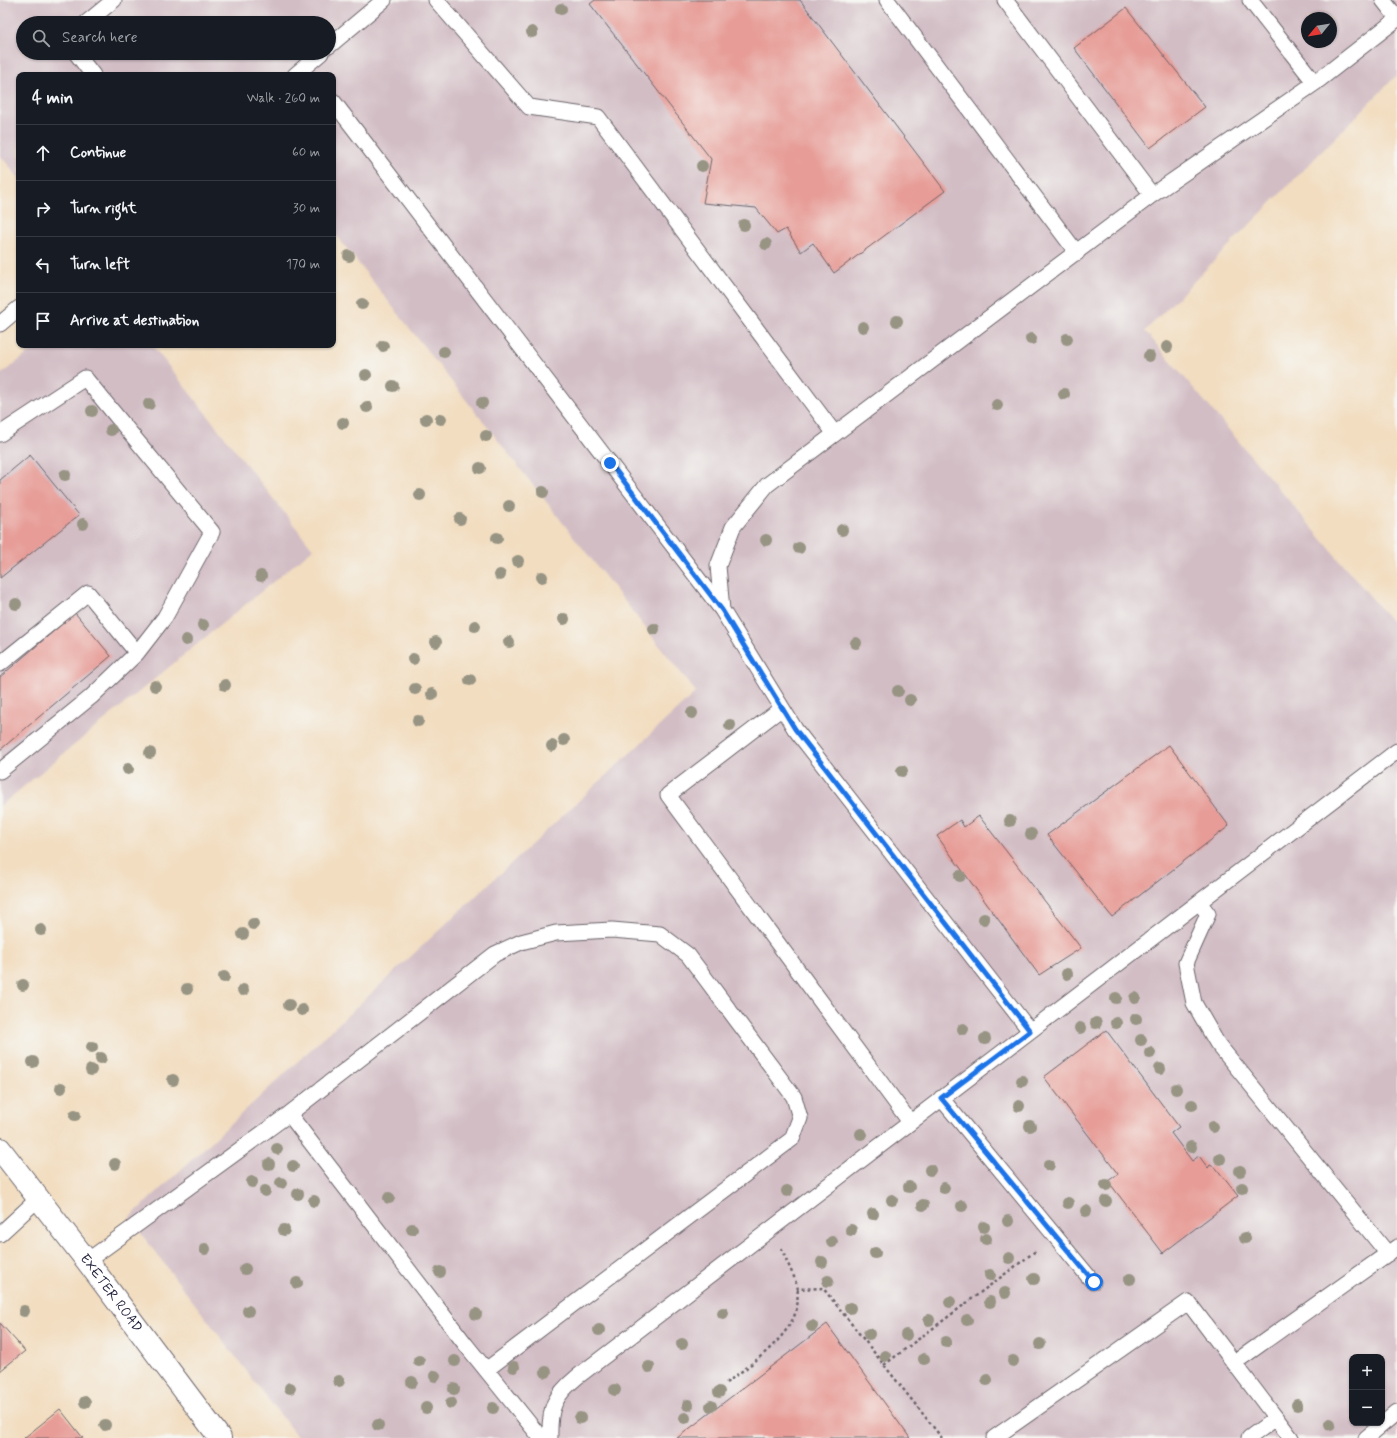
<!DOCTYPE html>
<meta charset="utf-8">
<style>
body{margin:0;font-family:Mynerve,sans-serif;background:#242831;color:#f1f3f6}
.controls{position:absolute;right:12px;bottom:12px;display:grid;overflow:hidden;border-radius:8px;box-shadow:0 1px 3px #0004}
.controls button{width:36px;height:36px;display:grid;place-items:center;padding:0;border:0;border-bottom:1px solid #363941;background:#171b24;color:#f1f3f6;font:20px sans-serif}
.compass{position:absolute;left:1301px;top:12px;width:36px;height:36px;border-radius:50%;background:#171b24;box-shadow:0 1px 3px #0004;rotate:240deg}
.stop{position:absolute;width:12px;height:12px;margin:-9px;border:3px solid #1a73e8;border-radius:50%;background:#fff}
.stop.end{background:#1a73e8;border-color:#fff;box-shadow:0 1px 4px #0008}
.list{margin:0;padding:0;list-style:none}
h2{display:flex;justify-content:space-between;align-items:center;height:52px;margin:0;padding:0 16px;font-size:17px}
h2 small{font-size:13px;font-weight:400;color:#9ea1a6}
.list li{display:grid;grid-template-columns:26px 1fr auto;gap:12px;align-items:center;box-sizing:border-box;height:56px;padding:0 16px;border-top:1px solid #363941}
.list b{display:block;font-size:15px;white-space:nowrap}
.list em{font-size:13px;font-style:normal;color:#9ea1a6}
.icon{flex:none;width:22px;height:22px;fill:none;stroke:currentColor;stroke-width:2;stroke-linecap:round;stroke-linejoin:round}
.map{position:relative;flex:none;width:1397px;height:1438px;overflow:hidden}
.search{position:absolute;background:#171b24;box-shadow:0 1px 3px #0004;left:16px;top:16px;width:320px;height:44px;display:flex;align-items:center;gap:10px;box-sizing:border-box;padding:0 14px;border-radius:22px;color:#9ea1a6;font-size:15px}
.panel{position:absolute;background:#171b24;box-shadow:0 1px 3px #0004;left:16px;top:72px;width:320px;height:276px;border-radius:8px}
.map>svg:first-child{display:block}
</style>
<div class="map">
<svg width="1397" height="1438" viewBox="0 0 1397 1438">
<rect width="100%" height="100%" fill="#f6f6f2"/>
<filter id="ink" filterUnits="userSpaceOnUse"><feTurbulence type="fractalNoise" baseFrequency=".025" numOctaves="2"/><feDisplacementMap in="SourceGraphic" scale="8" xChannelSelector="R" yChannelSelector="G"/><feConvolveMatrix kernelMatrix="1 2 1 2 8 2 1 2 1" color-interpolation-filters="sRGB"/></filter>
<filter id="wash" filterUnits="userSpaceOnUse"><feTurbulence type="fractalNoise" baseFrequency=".012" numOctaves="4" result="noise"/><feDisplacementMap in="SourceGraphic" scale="16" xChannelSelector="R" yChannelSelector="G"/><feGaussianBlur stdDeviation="0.9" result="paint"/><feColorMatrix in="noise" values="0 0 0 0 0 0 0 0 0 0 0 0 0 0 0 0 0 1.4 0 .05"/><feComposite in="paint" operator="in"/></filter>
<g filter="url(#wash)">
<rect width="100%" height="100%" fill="#f2ddc0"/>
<path fill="#d2bdc5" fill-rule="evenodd" d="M0,0H1397V75L1145,331L1397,628V1438H298L129,1218L696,692L333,231V75H19V178L0,155ZM1307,18H1331V42H1307ZM23,23H329V53H23ZM1352,1357H1382V1423H1352Z
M39,345H152L313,549L0,806V375Z"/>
<g id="blocks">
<path fill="#e79c97" d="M595,0H800L945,191L834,273L813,243L801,252L786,229L777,234L756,208L703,203L711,159L590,4Z
M1126,8L1205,107L1150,148L1074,48Z
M30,455L79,515L0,578V480Z
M75,613L111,656L0,750V677Z
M1169,745L1229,826L1112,917L1047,835Z
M979,816L1081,948L1039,975L937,836L960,820L964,827Z
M1106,1030L1179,1127L1171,1133L1192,1161L1199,1156L1208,1168L1210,1165L1216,1168L1238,1196L1163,1253L1108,1181L1118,1174L1044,1077Z
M0,1323L25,1351L0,1371Z
M827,1324L910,1438H677Z
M60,1409L83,1438H24Z"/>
</g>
</g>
<g filter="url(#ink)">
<use href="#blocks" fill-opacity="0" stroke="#6b636a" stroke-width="1"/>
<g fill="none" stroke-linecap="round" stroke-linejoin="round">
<defs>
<path id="lane" d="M436,0L529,107L598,117L835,434
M887,0L1077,253
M1005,0L1152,195
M1383,0L1397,18
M86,23L114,0
M329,46L384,0
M76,53L93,75
M295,75L321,53
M1315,83L1397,19
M333,101L722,610
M0,324L19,308
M0,434L85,378L212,532L165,617L137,653L91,697L0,771
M0,664L88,593L137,653
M782,708L668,795L910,1122
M1199,902L1208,914L1186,963L1194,1003L1217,1043L1388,1254
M1030,1031L795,729L722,610L718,566L733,527L767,485L1152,195L1315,83L1250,0
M941,1098L1093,1282
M289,1114L466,1345L541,1438
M0,1234L38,1199
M87,1261L289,1114L495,954L521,942L556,933L612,930L660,934L688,955L794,1097L800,1118L792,1139L486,1370
M1234,1363L1397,1247
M550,1438C549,1408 554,1396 577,1377L1397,751
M994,1438L1188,1302L1291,1438
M1249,1438L1276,1418
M1366,1438L1397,1412"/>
<g id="secondary">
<path id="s1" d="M0,1149L87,1261L220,1438"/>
</g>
</defs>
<use href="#lane" stroke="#6b636a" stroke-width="17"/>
<use href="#secondary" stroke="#6b636a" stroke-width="24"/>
<path stroke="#6b636a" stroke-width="2.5" stroke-dasharray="3 3" stroke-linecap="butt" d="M781,1248L794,1277L798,1289L823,1288L942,1438
M884,1365L1037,1250
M726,1383C750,1365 789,1339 797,1308C798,1302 797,1295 798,1289"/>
<use href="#lane" stroke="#fff" stroke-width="15"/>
<use href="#secondary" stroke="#fff" stroke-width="22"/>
</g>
<g fill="#979483">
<circle cx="561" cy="9" r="6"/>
<circle cx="532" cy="32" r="6"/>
<circle cx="702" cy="166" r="6"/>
<circle cx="744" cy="225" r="6"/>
<circle cx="766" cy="244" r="6"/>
<circle cx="349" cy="256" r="6"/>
<circle cx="362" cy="304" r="6"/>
<circle cx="897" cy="321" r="6"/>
<circle cx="863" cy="327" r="6"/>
<circle cx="1031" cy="339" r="6"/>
<circle cx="1067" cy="339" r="6"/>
<circle cx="383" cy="346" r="6"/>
<circle cx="1167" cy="347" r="6"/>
<circle cx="444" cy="352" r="6"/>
<circle cx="1149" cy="356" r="6"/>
<circle cx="366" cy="375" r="6"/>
<circle cx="393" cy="386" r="6"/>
<circle cx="1064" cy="394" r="6"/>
<circle cx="482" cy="403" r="6"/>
<circle cx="149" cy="404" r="6"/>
<circle cx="997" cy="405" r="6"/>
<circle cx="367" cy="407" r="6"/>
<circle cx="92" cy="411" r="6"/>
<circle cx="426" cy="419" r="6"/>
<circle cx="441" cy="419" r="6"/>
<circle cx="343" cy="423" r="6"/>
<circle cx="111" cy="430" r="6"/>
<circle cx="486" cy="436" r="6"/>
<circle cx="480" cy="468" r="6"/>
<circle cx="65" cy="475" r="6"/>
<circle cx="543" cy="492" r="6"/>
<circle cx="420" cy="495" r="6"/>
<circle cx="509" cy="506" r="6"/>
<circle cx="460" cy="519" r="6"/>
<circle cx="83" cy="524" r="6"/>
<circle cx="842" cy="530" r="6"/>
<circle cx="497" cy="538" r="6"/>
<circle cx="766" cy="540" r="6"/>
<circle cx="799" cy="548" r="6"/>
<circle cx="518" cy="561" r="6"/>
<circle cx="500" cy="575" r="6"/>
<circle cx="261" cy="576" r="6"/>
<circle cx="542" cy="577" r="6"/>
<circle cx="16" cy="604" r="6"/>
<circle cx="564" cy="619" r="6"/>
<circle cx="203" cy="625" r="6"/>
<circle cx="475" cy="626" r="6"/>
<circle cx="654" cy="629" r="6"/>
<circle cx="186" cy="640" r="6"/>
<circle cx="436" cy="642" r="6"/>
<circle cx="509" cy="642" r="6"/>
<circle cx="856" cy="643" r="6"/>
<circle cx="413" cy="659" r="6"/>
<circle cx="470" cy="680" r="6"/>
<circle cx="225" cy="685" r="6"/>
<circle cx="155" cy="686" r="6"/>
<circle cx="415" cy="689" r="6"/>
<circle cx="898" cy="691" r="6"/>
<circle cx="432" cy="694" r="6"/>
<circle cx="910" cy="700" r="6"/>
<circle cx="692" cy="713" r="6"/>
<circle cx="418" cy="721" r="6"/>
<circle cx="730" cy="725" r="6"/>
<circle cx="564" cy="740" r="6"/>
<circle cx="552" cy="746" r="6"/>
<circle cx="150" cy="753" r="6"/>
<circle cx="128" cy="769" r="6"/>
<circle cx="902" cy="771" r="6"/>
<circle cx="1010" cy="821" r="6"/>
<circle cx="1031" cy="834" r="6"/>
<circle cx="960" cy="876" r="6"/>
<circle cx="984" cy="919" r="6"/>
<circle cx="253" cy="924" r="6"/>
<circle cx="41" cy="930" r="6"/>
<circle cx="243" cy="934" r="6"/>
<circle cx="1067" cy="974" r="6"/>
<circle cx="224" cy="977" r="6"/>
<circle cx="23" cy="985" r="6"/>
<circle cx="187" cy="989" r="6"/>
<circle cx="243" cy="990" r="6"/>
<circle cx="1116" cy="998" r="6"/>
<circle cx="1135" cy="998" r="6"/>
<circle cx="289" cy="1005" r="6"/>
<circle cx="302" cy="1010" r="6"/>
<circle cx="1136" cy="1019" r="6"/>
<circle cx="1096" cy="1023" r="6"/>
<circle cx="1116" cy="1023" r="6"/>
<circle cx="1080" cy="1028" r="6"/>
<circle cx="963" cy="1029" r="6"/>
<circle cx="985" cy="1039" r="6"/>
<circle cx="1141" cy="1040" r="6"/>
<circle cx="92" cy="1047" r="6"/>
<circle cx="1150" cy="1053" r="6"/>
<circle cx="101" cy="1058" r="6"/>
<circle cx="33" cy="1062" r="6"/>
<circle cx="1160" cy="1069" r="6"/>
<circle cx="91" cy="1070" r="6"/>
<circle cx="173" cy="1080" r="6"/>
<circle cx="1022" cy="1081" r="6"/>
<circle cx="61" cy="1088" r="6"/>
<circle cx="1176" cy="1089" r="6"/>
<circle cx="1192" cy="1105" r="6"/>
<circle cx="1019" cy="1106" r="6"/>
<circle cx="75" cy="1115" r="6"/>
<circle cx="1030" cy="1126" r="6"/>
<circle cx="1213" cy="1127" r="6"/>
<circle cx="861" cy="1134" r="6"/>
<circle cx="1191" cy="1147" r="6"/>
<circle cx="277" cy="1149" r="6"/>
<circle cx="1220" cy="1159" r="6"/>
<circle cx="115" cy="1164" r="6"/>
<circle cx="269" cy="1164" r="6"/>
<circle cx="1049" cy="1165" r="6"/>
<circle cx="293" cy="1166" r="6"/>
<circle cx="930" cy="1170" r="6"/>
<circle cx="1240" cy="1171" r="6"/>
<circle cx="252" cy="1182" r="6"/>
<circle cx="281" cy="1183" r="6"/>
<circle cx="1106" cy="1185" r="6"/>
<circle cx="909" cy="1187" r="6"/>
<circle cx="944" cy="1188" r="6"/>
<circle cx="1242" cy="1188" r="6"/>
<circle cx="265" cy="1191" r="6"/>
<circle cx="787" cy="1191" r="6"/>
<circle cx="298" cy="1194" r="6"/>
<circle cx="389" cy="1198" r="6"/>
<circle cx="892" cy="1200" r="6"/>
<circle cx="314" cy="1201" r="6"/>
<circle cx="1106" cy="1201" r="6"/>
<circle cx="1068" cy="1203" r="6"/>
<circle cx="923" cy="1205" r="6"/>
<circle cx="962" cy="1206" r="6"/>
<circle cx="1086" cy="1211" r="6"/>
<circle cx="873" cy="1214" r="6"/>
<circle cx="1008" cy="1221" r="6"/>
<circle cx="984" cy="1227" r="6"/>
<circle cx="412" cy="1229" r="6"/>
<circle cx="284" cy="1230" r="6"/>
<circle cx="851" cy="1230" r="6"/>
<circle cx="1245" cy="1238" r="6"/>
<circle cx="986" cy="1239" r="6"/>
<circle cx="832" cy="1242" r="6"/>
<circle cx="205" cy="1249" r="6"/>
<circle cx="875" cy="1253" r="6"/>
<circle cx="1009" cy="1258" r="6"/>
<circle cx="822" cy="1262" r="6"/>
<circle cx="245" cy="1269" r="6"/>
<circle cx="440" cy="1272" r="6"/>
<circle cx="990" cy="1275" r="6"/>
<circle cx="1034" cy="1279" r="6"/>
<circle cx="1130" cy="1279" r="6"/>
<circle cx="828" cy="1281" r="6"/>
<circle cx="297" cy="1283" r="6"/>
<circle cx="1005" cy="1293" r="6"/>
<circle cx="950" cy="1302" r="6"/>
<circle cx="990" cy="1302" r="6"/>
<circle cx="850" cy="1308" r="6"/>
<circle cx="24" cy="1311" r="6"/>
<circle cx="248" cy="1311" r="6"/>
<circle cx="723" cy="1313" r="6"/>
<circle cx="476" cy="1314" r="6"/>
<circle cx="929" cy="1320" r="6"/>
<circle cx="967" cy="1320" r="6"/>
<circle cx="812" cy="1326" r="6"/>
<circle cx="599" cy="1330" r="6"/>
<circle cx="869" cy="1334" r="6"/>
<circle cx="906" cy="1335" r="6"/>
<circle cx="946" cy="1342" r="6"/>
<circle cx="682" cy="1344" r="6"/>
<circle cx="1040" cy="1344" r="6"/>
<circle cx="885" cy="1356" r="6"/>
<circle cx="924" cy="1359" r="6"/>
<circle cx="419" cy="1361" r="6"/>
<circle cx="455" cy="1361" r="6"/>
<circle cx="1013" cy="1361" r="6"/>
<circle cx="514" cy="1367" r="6"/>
<circle cx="649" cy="1367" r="6"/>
<circle cx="546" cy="1372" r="6"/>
<circle cx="435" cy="1376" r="6"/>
<circle cx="987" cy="1380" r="6"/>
<circle cx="339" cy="1381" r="6"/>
<circle cx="412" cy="1382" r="6"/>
<circle cx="290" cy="1388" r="6"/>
<circle cx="454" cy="1389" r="6"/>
<circle cx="615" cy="1390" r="6"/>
<circle cx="719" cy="1392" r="6"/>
<circle cx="85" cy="1402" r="6"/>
<circle cx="451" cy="1403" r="6"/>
<circle cx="688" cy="1405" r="6"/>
<circle cx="1297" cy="1405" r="6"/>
<circle cx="711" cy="1406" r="6"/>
<circle cx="426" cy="1408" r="6"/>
<circle cx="493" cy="1408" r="6"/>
<circle cx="580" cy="1418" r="6"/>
<circle cx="685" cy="1418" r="6"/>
<circle cx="1330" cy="1424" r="6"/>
<circle cx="105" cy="1425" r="6"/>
<circle cx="378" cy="1425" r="6"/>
</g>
</g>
<g fill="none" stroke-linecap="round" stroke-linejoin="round" filter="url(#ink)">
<path stroke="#1a73e8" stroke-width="5" d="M610,463L722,610L795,729L1030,1031L941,1098L1094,1282"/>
</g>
<g text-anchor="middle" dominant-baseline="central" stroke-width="3.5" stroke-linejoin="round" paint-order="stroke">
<g font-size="14" fill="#22223b" stroke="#f6f6f2">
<text stroke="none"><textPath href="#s1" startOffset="182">EXETER ROAD</textPath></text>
</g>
</g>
</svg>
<div class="controls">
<button>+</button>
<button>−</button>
</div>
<svg class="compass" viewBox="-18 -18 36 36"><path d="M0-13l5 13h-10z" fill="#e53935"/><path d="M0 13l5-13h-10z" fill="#9ea1a6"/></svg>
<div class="stop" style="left:1094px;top:1282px"></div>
<div class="stop end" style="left:610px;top:463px"></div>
<div class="search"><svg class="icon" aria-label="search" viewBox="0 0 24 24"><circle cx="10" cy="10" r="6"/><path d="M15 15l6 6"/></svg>Search here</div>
<section class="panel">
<h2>4 min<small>Walk · 260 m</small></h2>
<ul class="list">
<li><svg class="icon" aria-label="ahead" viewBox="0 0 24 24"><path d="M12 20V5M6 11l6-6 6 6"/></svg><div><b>Continue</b></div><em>60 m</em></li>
<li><svg class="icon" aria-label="right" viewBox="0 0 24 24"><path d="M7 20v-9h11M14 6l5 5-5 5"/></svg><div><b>Turn right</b></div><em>30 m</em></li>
<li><svg class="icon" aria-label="left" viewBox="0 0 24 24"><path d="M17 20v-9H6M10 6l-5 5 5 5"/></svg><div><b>Turn left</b></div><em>170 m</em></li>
<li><svg class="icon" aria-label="arrive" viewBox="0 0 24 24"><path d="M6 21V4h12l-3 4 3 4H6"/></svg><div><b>Arrive at destination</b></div></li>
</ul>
</section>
</div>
